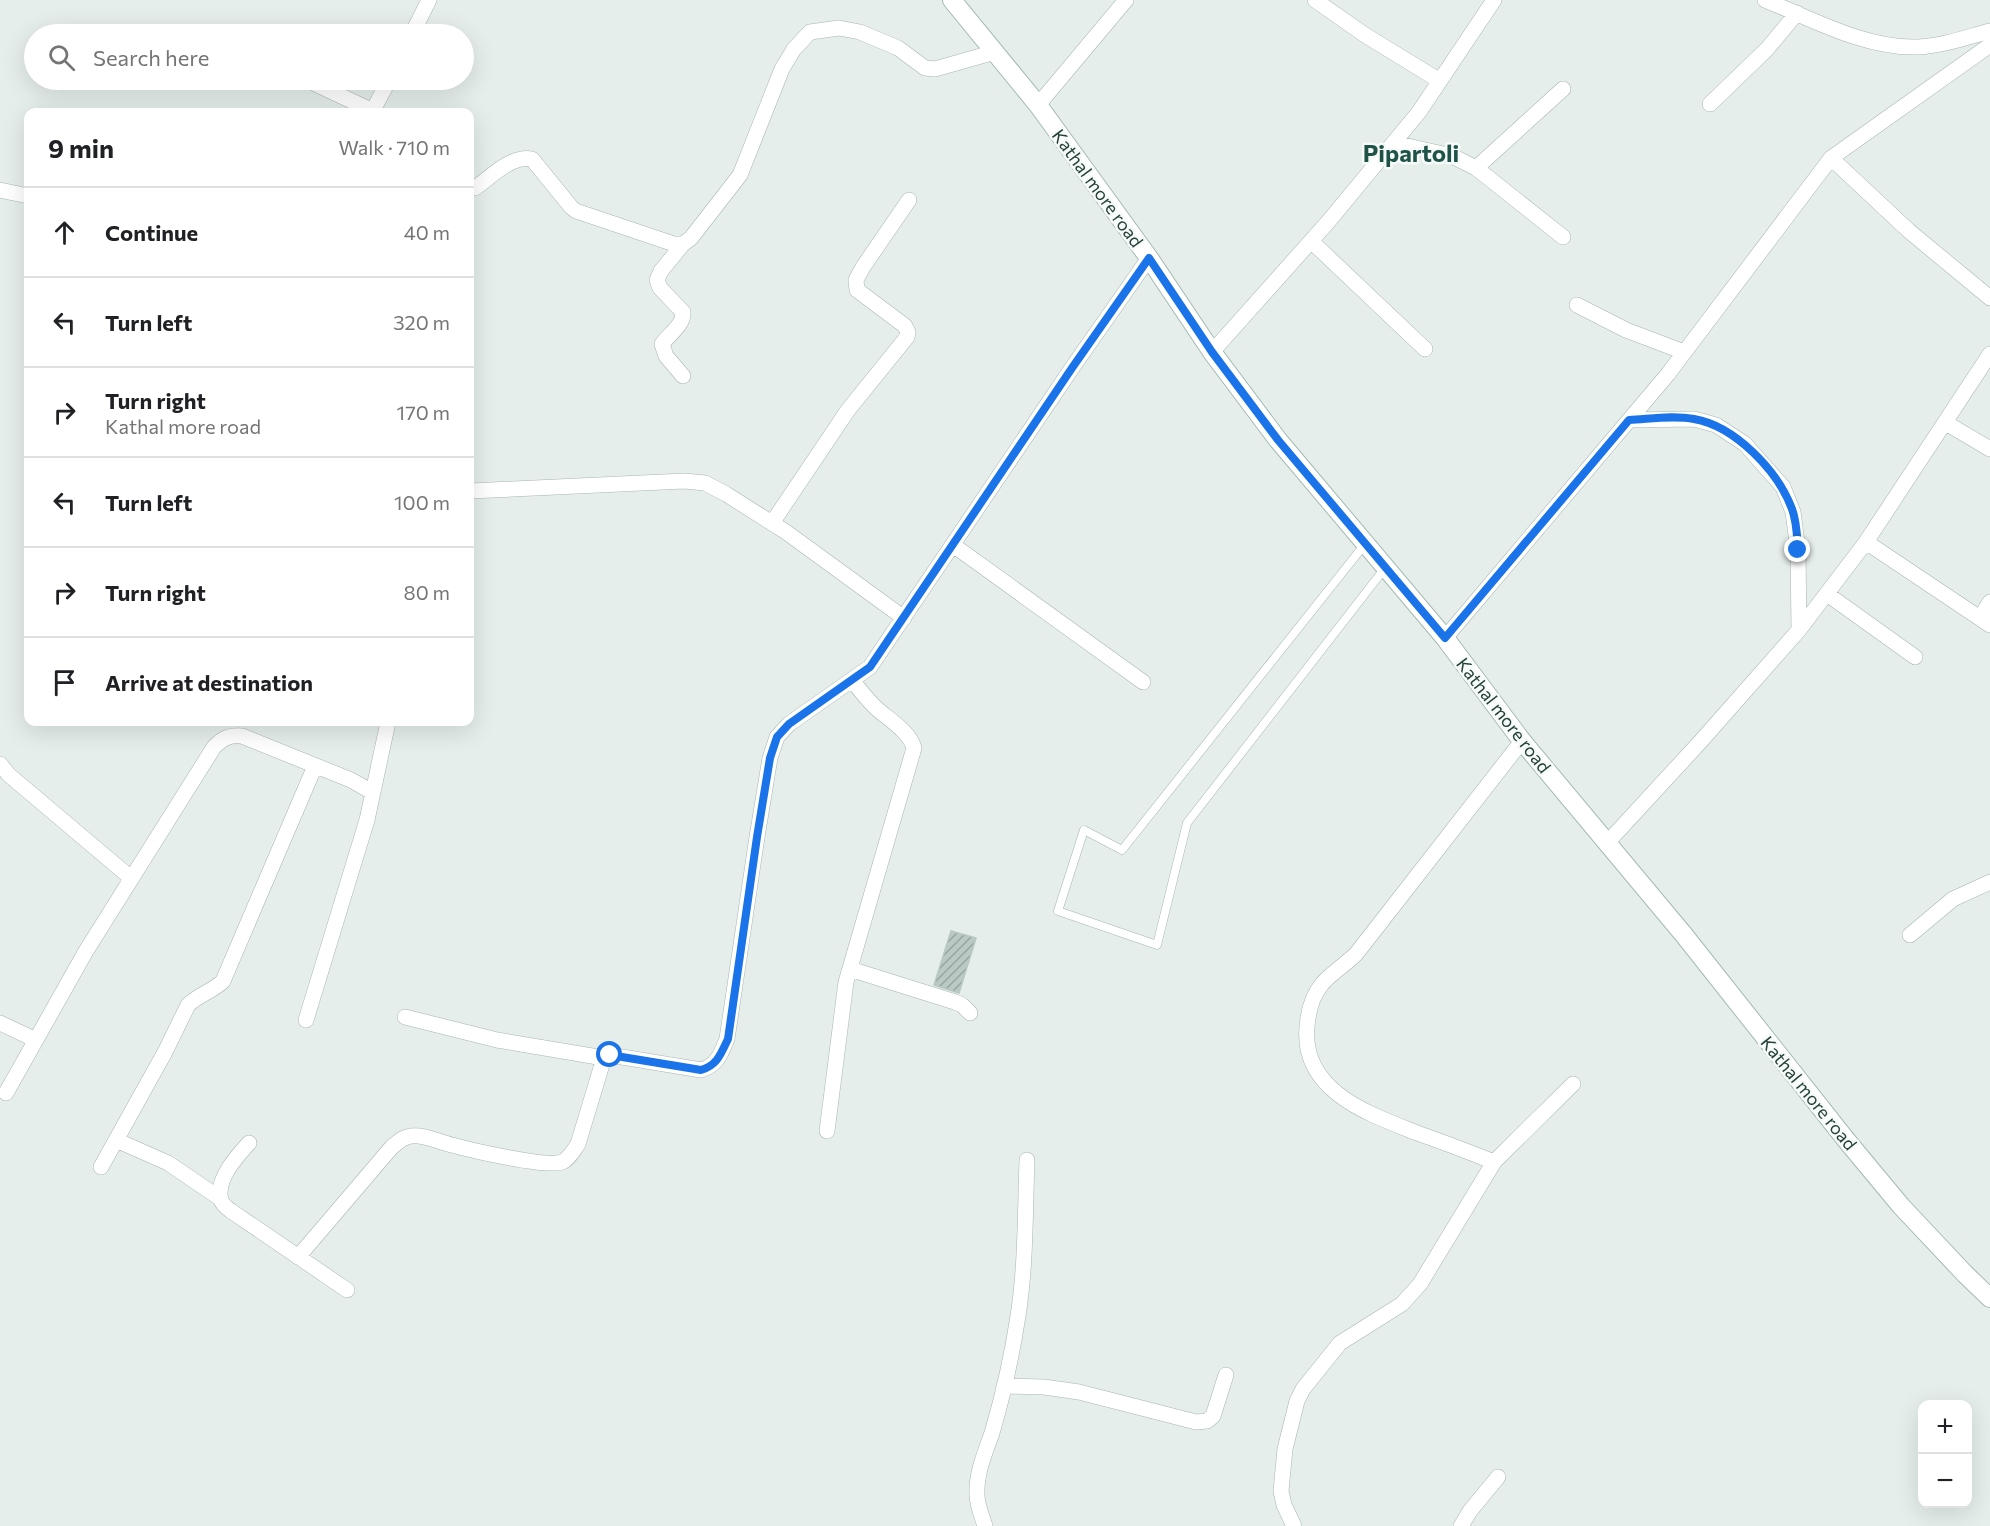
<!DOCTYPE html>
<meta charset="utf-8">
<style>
body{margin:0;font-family:Commissioner,sans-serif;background:#f2f2f2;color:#202124}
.controls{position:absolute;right:18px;bottom:18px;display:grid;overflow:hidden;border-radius:12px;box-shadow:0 6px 24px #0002}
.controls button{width:54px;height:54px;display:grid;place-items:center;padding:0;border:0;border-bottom:2px solid #e0e0e0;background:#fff;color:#202124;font:30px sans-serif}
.stop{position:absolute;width:18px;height:18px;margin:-14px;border:4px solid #1a73e8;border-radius:50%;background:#fff}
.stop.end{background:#1a73e8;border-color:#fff;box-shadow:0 2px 6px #0008}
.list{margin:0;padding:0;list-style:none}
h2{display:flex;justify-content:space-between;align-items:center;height:78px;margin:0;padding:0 24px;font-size:26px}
h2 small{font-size:20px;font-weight:400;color:#757577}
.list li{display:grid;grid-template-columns:39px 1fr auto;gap:18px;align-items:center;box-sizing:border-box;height:90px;padding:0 24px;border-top:2px solid #e0e0e0}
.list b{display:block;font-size:22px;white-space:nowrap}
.list p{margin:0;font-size:20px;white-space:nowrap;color:#757577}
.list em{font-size:20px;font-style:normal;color:#757577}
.icon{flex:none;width:33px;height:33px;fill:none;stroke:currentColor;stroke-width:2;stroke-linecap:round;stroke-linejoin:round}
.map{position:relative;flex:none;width:1990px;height:1526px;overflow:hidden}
.search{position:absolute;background:#fff;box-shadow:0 6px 24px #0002;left:24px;top:24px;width:450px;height:66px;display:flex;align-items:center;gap:15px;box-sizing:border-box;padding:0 21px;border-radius:33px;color:#757577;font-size:22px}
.panel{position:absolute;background:#fff;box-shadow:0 6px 24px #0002;left:24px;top:108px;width:450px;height:618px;border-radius:12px}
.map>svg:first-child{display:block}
</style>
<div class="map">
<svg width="1990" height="1526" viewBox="0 0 1990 1526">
<defs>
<pattern id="building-hatch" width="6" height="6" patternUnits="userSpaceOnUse" patternTransform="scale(1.5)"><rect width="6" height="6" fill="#bac9c3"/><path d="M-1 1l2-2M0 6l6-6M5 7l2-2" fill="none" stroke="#97a59f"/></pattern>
</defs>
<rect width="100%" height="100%" fill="#e5eeea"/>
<path fill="url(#building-hatch)" stroke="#b7c8c1" stroke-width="1.5" d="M951,931L976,938L959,993L934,985Z"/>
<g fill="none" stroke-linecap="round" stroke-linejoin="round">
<defs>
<path id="service" d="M1365,544L1122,850L1084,830L1058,911L1157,945L1187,823L1385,568"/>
<path id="minor" d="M1315,0L1365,35L1440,81
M1765,0C1812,19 1866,49 1918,47C1943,46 1967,37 1990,31
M412,34L429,0
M1990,45L1831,158L1909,231L1990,298
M307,80L373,111
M1710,104L1767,49L1797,13
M1038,105L1126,0
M372,112L389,80
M1394,143L1452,156L1476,168L1563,237
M1476,168L1563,89
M475,188C491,177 511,155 532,159L571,207L576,211L674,244H683L691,238L740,175L782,69L794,49L810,32L839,28L860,32L898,48L925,68L935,69L995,52
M0,190L28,196
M1311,241L1425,349
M1577,305L1626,330L1684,352
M1212,352L1328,222L1419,112L1494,0
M683,376L666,356L662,344C669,334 684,325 683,312L660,288L657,280L661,271L683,244
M1629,420L1694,419L1716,425L1745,444L1783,487L1793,512L1798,550L1799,630
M1946,423L1990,449
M470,491L684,481L705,483L726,494L786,532L904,618
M772,523L848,410L907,337L908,332L905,326L857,290L856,280L863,267L909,200
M1866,542L1990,354
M953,545L1143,682
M1827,594L1915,657
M1980,618L1990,602
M1445,638L1668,374L1831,158
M0,764L9,775L131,878
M1607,843L1701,741L1799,630L1866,542L1990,625
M1910,935L1953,899L1990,882
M850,969L955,1002L962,1005L970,1013
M405,1017L497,1040L604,1058
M306,1020L367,820L388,722
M0,1023L36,1040
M6,1093L86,951L214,747C223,738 229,735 242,736L351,780L372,792
M827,1131L846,982L914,748C909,730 887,719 874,706C866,698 859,689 852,680
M116,1140L168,1163L221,1199
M249,1143C237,1156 215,1180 221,1200C222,1204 227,1208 231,1211L347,1290
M1494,1162C1469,1152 1443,1142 1417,1133C1369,1114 1301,1091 1307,1027C1308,1013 1312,996 1322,984C1329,975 1347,963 1356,954L1522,741
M101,1167L165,1052L188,1005C198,995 213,991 223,981L315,766
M298,1257L391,1148C397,1143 402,1137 411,1136C423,1134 439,1142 452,1145C470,1150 548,1168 562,1162C569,1159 574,1150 578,1144L604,1058L610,1055L701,1070C718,1065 721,1053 727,1039L757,837L770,758L777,737L789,724L870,667L1072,368L1149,258
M1004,1386L1044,1387L1079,1392L1196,1422L1207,1421L1213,1416L1226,1375
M985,1526C982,1516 977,1505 977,1495C976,1473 985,1453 992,1433C1003,1395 1012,1356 1018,1316C1026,1265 1025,1212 1027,1160
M1294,1526L1284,1505L1281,1491L1285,1449L1297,1401L1303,1389L1340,1343L1402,1304L1420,1284L1494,1162L1573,1084
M1461,1526L1470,1511L1498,1477"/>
<path id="secondary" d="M952,0L1038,105L1149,258L1212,352L1278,440L1445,638L1522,741L1684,935L1847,1141L1901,1206L1965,1274L1990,1298"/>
</defs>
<use href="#service" stroke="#a7b6b1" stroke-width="9"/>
<use href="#minor" stroke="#a7b6b1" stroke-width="16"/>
<use href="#secondary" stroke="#a3bab2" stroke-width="20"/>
<use href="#service" stroke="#fff" stroke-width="8"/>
<use href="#minor" stroke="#fff" stroke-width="15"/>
<use href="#secondary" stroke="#fff" stroke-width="18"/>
</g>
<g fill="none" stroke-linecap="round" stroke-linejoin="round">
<path stroke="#1a73e8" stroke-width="8" d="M610,1055L701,1070C718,1065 721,1053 728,1039L757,837L770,758L777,737L789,724L870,667L1072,368L1149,258L1212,352L1278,440L1445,638L1629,420C1650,419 1673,415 1694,419C1735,426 1778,471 1792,509C1797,522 1797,537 1798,550"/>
</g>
<g text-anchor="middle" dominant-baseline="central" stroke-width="5" stroke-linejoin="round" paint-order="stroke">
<g font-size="18" fill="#244039" stroke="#f6faf8">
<text transform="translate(1098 188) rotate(54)">Kathal more road</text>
<text transform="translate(1504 715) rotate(52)">Kathal more road</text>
<text transform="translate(1809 1093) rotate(51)">Kathal more road</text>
</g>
<g font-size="24" font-weight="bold" fill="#1f5348" stroke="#f6faf8">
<text x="1411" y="152">Pipartoli</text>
</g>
</g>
</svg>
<div class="controls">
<button>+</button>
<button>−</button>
</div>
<div class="stop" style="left:610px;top:1055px"></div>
<div class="stop end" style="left:1798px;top:550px"></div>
<div class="search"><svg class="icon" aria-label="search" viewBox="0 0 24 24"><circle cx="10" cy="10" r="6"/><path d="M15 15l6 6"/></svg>Search here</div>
<section class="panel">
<h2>9 min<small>Walk · 710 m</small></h2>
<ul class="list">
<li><svg class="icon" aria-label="ahead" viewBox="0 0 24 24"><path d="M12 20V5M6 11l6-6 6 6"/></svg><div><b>Continue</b></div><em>40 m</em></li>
<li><svg class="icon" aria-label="left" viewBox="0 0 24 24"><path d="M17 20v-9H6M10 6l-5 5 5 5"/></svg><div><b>Turn left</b></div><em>320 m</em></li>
<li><svg class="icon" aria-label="right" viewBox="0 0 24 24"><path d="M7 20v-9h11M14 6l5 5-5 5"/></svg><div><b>Turn right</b><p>Kathal more road</p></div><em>170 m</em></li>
<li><svg class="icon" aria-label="left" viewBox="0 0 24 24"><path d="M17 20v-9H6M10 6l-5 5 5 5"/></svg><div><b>Turn left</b></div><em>100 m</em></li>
<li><svg class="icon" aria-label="right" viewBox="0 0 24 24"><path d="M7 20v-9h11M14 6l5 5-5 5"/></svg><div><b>Turn right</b></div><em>80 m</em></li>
<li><svg class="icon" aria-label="arrive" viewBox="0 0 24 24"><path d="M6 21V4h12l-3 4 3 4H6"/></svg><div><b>Arrive at destination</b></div></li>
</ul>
</section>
</div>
